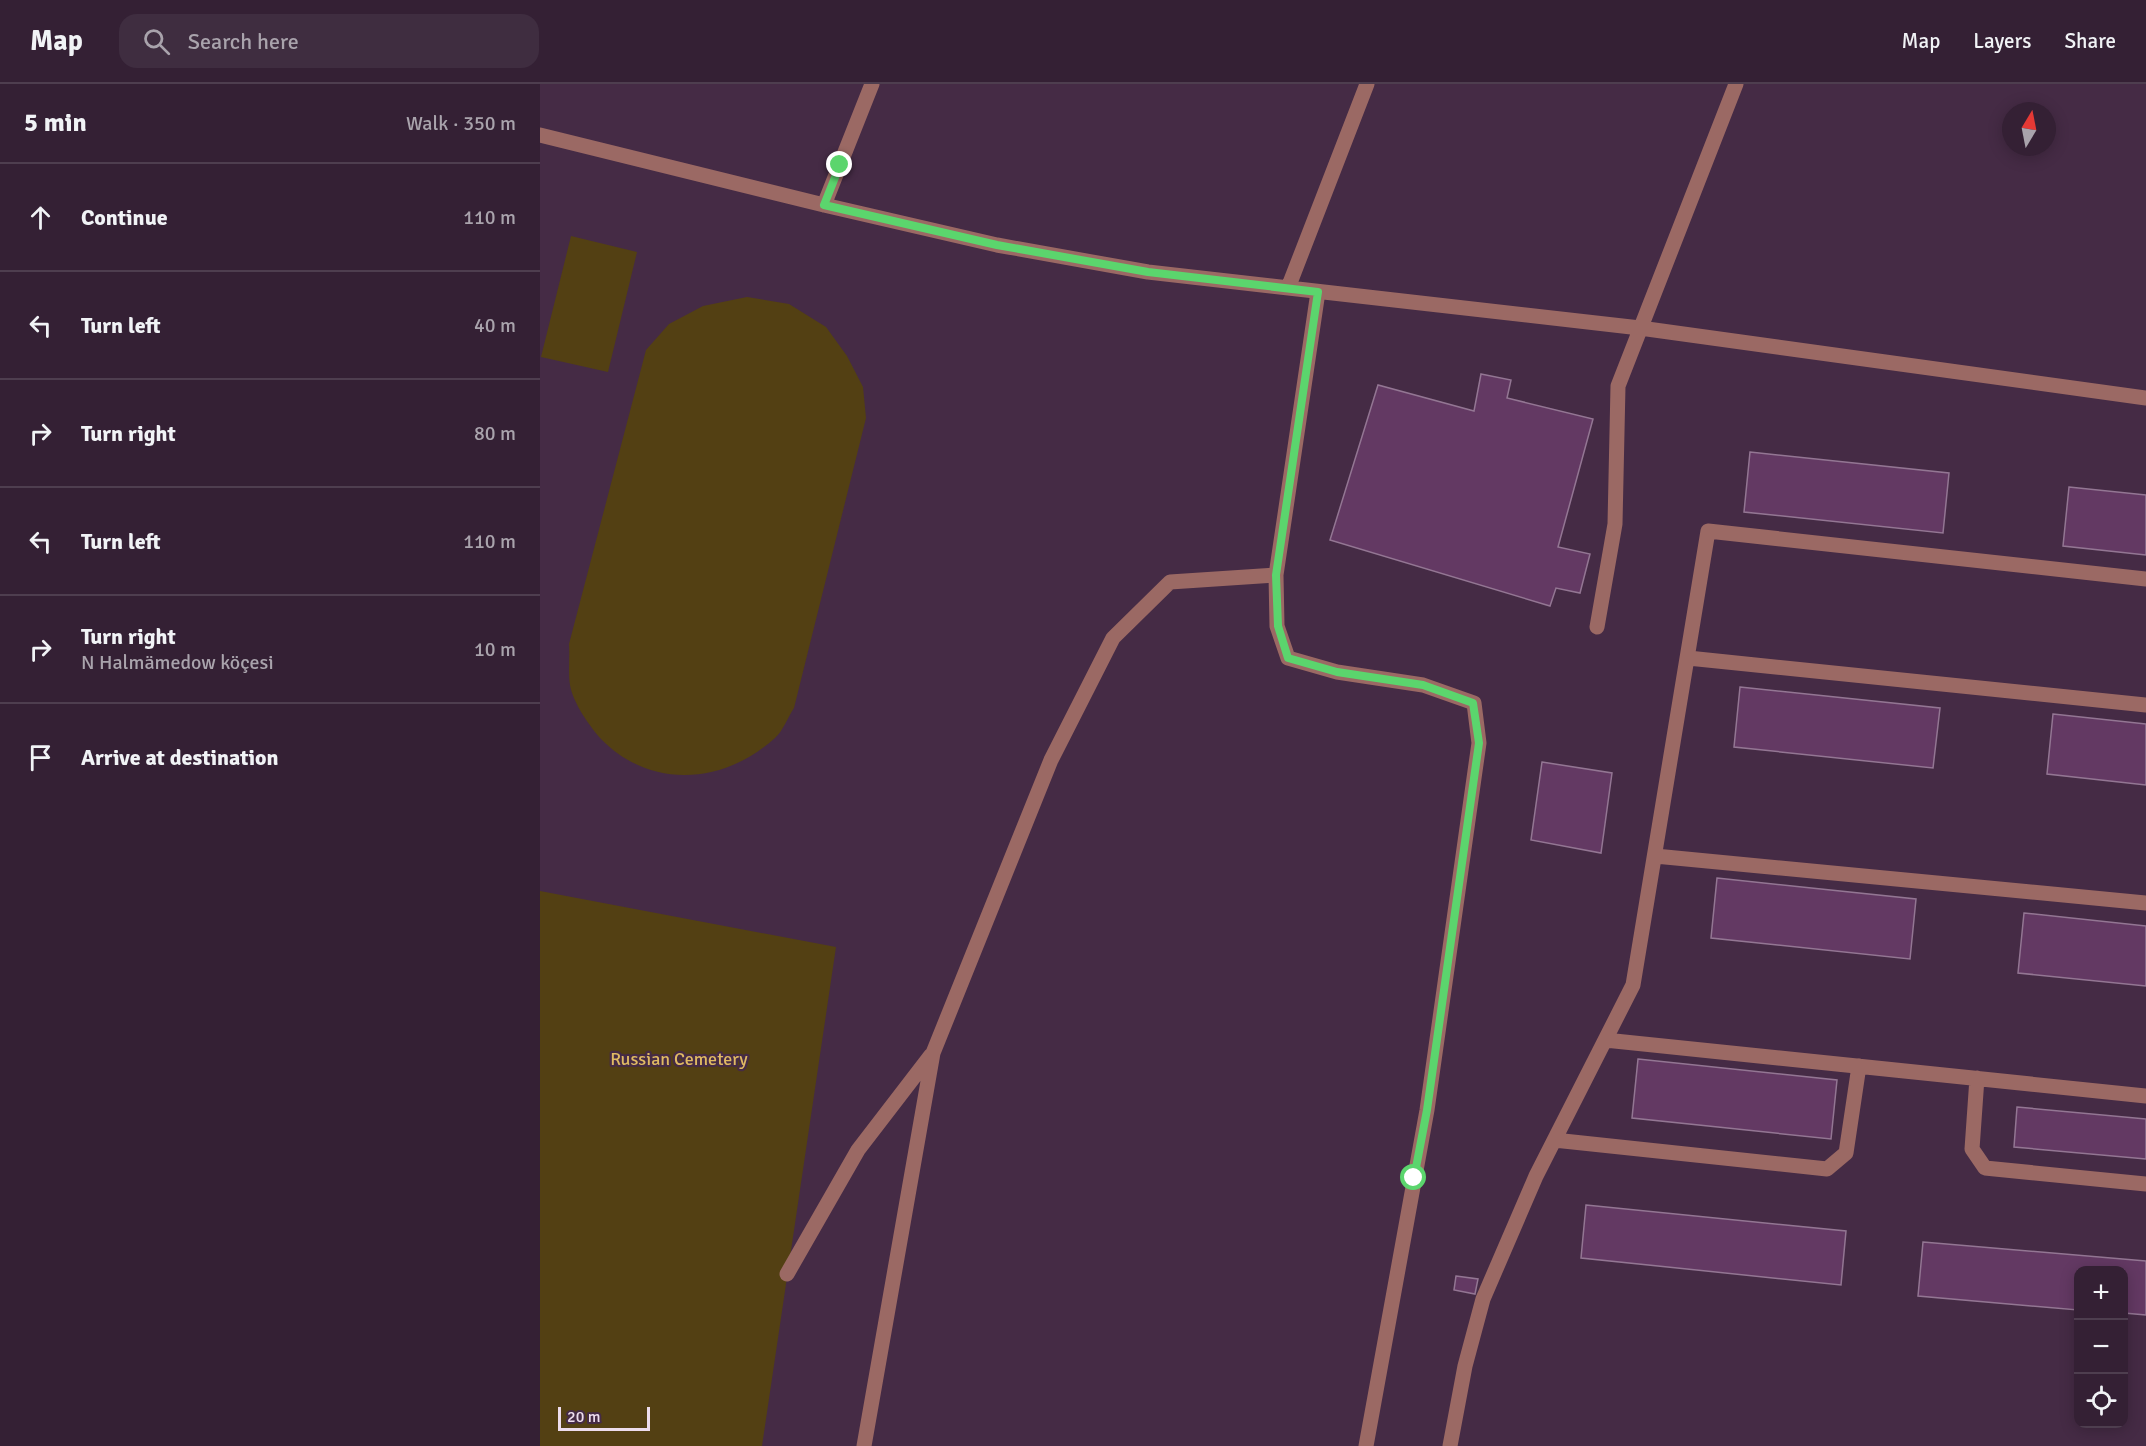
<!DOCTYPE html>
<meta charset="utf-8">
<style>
body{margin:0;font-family:Signika,sans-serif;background:#3f2d40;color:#f1f3f6}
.controls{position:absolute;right:18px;bottom:18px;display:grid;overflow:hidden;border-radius:12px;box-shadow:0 3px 15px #0003}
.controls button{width:54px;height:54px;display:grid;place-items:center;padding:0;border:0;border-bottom:2px solid #4e3e4f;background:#342034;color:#f1f3f6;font:30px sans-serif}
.compass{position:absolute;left:1462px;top:18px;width:54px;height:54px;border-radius:50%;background:#342034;box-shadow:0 3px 15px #0003;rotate:10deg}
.scale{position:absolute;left:18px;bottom:15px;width:92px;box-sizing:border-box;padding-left:6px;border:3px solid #eddded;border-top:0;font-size:16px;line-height:21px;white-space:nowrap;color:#eddded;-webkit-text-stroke:4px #452b45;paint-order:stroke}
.stop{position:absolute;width:18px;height:18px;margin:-14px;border:4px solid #5bd56d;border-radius:50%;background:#fff}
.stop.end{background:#5bd56d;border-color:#fff;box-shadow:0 2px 6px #0008}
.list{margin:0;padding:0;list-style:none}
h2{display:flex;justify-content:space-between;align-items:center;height:78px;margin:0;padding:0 24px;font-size:26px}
h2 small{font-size:20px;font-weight:400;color:#a9a3ac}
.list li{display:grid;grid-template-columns:39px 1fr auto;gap:18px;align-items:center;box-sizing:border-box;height:108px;padding:0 24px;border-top:2px solid #4e3e4f}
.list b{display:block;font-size:22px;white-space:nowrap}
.list p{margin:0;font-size:20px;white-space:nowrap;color:#a9a3ac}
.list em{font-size:20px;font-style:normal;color:#a9a3ac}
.icon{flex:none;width:33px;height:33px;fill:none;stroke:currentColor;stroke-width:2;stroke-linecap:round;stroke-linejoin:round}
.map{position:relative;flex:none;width:1606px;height:1362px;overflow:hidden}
header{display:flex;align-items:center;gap:36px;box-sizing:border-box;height:84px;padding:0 30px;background:#342034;border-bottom:2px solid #4e3e4f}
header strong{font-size:28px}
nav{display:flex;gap:33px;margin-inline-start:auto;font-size:21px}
.search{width:420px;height:54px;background:#3f2d40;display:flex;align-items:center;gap:15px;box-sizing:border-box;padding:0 21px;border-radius:18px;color:#a9a3ac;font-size:22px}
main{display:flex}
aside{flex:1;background:#342034}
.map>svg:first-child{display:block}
</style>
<header>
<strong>Map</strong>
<div class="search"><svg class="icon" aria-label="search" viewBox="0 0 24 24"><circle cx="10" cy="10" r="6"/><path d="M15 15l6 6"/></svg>Search here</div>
<nav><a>Map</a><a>Layers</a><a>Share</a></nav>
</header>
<main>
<aside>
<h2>5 min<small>Walk · 350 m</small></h2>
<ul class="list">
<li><svg class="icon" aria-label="ahead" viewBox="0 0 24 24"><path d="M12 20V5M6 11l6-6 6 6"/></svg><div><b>Continue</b></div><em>110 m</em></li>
<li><svg class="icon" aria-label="left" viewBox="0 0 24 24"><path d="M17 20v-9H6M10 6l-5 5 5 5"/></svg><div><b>Turn left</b></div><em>40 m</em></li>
<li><svg class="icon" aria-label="right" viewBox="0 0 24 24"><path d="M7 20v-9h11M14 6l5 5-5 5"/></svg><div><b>Turn right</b></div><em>80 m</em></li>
<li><svg class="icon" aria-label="left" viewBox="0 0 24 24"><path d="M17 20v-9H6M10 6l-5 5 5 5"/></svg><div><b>Turn left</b></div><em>110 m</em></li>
<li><svg class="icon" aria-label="right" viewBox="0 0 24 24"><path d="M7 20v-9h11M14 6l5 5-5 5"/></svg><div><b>Turn right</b><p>N Halmämedow köçesi</p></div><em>10 m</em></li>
<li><svg class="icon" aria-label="arrive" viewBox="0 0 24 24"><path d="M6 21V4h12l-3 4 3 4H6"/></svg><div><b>Arrive at destination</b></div></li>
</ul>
</aside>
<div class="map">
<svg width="1606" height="1362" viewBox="0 0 1606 1362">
<rect width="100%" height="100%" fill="#452b45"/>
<path fill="#534013" d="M31,152L97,168L68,288L1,273Z
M207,213L249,220L286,243L307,272L323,303L326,334L254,624C248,633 243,647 235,654C184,700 112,706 62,656C50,643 33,619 30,601C28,588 30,573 29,560L106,266L129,240L163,222Z
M0,807L296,863L222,1362H0Z"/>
<path fill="#633963" stroke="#937693" stroke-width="1.5" d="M941,290L971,296L967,314L1053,335L1018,463L1050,470L1040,509L1016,504L1010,522L790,456L838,301L934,327Z
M1210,368L1409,389L1403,449L1204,428Z
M1529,403L1606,411V471L1523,462Z
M1200,603L1400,624L1393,684L1194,663Z
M1513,630L1606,640V701L1507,690Z
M1002,678L1072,689L1061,769L991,756Z
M1177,794L1376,815L1370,875L1171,854Z
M1484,829L1606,842V902L1478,889Z
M1098,975L1297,996L1291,1055L1092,1034Z
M1477,1023L1606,1035V1075L1474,1063Z
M1046,1121L1306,1147L1301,1201L1041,1174Z
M1383,1158L1606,1177V1231L1584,1229V1186H1538V1226L1378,1212Z
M916,1192L938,1195L935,1210L914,1206Z"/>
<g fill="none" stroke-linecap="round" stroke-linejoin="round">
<path stroke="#9b6964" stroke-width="15" d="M0,51L284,121L457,161L608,188L1100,244L1606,314
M284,121L332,0
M748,204L827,0
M778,208L736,491L737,542L748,574L797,588L883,601L934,619L939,659L887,1026L826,1362
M1057,543L1075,440L1078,302L1196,0
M1148,574L1606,621
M1115,772L1606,819
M1065,956L1606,1012
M1437,994L1432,1065L1445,1084L1606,1100
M1014,1056L1287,1085L1306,1069L1319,982
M247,1190L318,1066L391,971
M324,1362L393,969L511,676L573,554L630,498L736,491
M910,1362L925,1282L943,1215L996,1092L1093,901L1168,447L1606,495"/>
</g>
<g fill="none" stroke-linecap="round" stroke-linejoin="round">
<path stroke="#5bd56d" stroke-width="8" d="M300,81L284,121L457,161L608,188L778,208L736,491L738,542L748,574L797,588L883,601L933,619L939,659L887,1026L874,1094"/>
</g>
<g text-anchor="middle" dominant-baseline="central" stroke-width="4.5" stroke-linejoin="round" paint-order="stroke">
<g font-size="18" fill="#e0ba63" stroke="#452b45">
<text x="139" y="975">Russian Cemetery</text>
</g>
</g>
</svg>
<div class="controls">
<button>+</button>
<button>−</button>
<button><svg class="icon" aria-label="locate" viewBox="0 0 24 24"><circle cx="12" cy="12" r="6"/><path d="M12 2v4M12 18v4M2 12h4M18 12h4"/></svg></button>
</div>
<svg class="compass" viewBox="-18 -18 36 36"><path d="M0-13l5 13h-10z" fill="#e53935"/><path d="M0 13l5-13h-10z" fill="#a9a3ac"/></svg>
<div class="scale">20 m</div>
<div class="stop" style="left:874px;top:1094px"></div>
<div class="stop end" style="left:300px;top:81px"></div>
</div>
</main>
